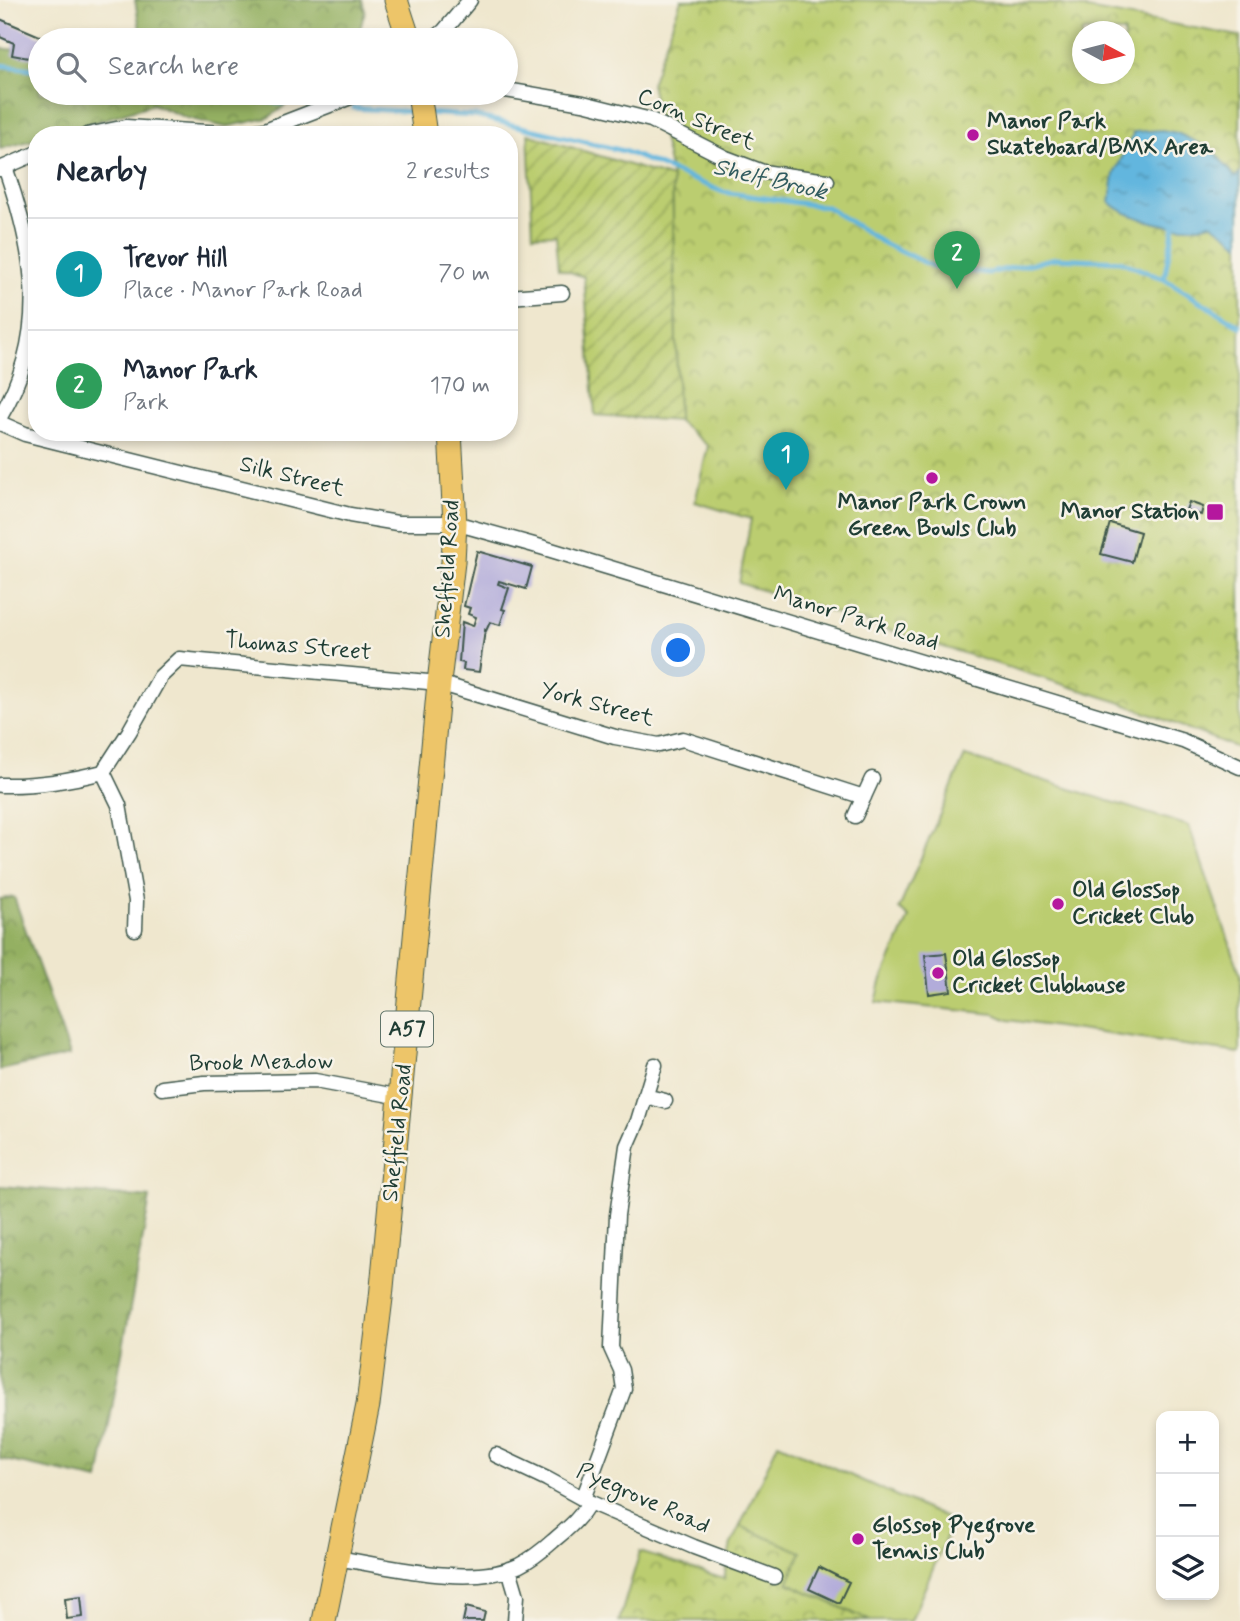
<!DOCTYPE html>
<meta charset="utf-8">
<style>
body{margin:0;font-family:Mynerve,sans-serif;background:#f6f6f7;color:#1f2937}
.controls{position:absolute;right:21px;bottom:21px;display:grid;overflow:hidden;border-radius:14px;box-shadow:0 4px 10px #0003}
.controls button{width:63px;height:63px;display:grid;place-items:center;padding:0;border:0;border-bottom:2px solid #e0e1e3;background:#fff;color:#1f2937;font:35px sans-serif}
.compass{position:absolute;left:1072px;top:21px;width:63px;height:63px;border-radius:50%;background:#fff;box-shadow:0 4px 10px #0003;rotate:97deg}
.you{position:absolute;left:679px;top:651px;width:24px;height:24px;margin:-18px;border:5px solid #fff;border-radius:50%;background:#1a73e8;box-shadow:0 0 0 10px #1a73e833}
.badge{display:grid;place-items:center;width:46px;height:46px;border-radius:50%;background:#b5179e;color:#fff;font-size:23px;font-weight:700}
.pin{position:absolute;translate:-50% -58px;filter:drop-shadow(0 2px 4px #0008)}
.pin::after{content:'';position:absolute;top:37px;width:24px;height:21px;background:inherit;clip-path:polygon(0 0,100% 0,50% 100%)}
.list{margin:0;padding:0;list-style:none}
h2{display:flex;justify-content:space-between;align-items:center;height:91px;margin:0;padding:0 28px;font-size:30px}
h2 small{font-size:23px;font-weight:400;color:#747a83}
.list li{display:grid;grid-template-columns:46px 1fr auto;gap:21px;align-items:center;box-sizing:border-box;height:112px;padding:0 28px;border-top:2px solid #e0e1e3}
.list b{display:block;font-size:26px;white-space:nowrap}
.list p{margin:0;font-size:23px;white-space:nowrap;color:#747a83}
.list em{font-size:23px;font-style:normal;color:#747a83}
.icon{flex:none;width:38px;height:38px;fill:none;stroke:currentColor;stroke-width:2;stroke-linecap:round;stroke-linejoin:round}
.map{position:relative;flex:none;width:1240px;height:1621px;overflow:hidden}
.search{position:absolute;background:#fff;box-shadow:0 4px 10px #0003;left:28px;top:28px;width:490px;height:77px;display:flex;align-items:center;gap:18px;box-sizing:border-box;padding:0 24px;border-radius:38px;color:#747a83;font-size:26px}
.panel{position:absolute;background:#fff;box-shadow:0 4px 10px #0003;left:28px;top:126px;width:490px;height:315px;border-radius:28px}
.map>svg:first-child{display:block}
</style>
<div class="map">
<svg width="1240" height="1621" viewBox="0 0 1240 1621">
<defs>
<pattern id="forest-crowns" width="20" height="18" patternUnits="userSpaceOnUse" patternTransform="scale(1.75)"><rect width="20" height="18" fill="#94b062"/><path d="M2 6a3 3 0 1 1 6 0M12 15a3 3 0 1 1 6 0" fill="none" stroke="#789052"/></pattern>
<pattern id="park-crowns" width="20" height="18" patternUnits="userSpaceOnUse" patternTransform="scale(1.75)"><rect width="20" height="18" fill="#bbcd70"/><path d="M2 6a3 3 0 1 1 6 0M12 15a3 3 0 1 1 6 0" fill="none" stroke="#97a85d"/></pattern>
<pattern id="garden-furrows" width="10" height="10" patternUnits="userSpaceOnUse" patternTransform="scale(1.75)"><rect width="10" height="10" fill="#bbcd70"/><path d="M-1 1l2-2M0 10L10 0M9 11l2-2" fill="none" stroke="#97a85d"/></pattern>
<pattern id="water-ripples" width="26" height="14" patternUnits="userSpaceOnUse" patternTransform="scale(1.75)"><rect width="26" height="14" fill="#62b6de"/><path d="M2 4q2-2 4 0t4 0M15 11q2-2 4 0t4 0" fill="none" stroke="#5095b5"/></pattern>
</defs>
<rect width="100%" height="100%" fill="#f7f3e8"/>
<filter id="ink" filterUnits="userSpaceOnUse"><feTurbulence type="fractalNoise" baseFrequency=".0143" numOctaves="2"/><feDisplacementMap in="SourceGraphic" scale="14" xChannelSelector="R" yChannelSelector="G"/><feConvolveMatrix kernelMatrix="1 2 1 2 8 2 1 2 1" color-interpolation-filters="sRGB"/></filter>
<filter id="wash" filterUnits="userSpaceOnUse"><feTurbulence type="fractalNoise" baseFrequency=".00686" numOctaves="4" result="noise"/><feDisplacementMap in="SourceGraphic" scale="28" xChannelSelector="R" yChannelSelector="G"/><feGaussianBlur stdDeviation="1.57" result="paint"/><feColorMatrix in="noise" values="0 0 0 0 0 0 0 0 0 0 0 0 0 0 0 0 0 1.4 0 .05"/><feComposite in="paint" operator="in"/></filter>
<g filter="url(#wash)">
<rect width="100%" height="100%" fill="#efe7ce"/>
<path fill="#bbcd70" stroke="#6d8552" stroke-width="2" d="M965,756L1189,826L1240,973V1053L1008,1020L995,1014L876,1002L881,982L909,917L899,909Z
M778,1443L953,1521L911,1621H870L788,1583L740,1526Z"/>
<path fill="url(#forest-crowns)" stroke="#5a764b" stroke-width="2" d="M135,0H362L365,11L357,40H142Z
M0,48L40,53V93H302L268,118L225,127L187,118L153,104L53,135H37V139L0,149Z
M14,897L70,1055L0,1070V899Z
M0,1186L150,1198L99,1480L0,1459Z"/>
<path fill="url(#park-crowns)" stroke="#6d8552" stroke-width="2" fill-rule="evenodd" d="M681,0H852L1059,4L1240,36V749L1119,702L739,583L751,519L695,502L708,446L678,421L672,178L651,84ZM1082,32H1124V74H1082Z
M740,1526L801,1552L788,1583L870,1621H619L640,1552L724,1579L731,1544Z"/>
<path fill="url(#garden-furrows)" stroke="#6d8552" stroke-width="2" d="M528,134L672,178L678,421L595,415L584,277L559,268L556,234L533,235Z"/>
<path fill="url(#water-ripples)" stroke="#407a89" stroke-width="2" d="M1162,130L1177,133L1212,149L1235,177L1240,173V244L1211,223C1204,225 1196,227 1189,227C1168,228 1124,217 1110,202L1114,174L1134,132Z"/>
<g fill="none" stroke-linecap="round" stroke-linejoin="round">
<path stroke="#62b6de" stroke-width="5" d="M0,65L40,70
M204,93L282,103
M354,108L417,112
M427,113L475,116L624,151L723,192L827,207L883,243L936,268L989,273L1056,258L1120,261L1164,279L1240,326
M1164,279L1174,226"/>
</g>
<g id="blocks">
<path fill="#b2acda" d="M0,19L49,40H40V60L12,55L14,43L0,37Z
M1189,502L1203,507L1201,515L1186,510Z
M1110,523L1140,532L1132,562L1101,554Z
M477,551L532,567L526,589L499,581L498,584L509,588L502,609L505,610L500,625L490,622L486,631L485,630L479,672L463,670L464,663L459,662L462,622L473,626L476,617L468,614L470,608L464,606Z
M946,953L951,991L929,994L925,955Z
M819,1567L849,1582L839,1603L809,1589Z
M81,1596L83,1617L67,1619L65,1598Z
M466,1607L485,1612L483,1621H463Z"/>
</g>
</g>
<g filter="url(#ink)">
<use href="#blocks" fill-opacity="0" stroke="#3e564b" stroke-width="2"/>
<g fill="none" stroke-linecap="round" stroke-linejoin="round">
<defs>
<path id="street" d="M433,40L444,31L470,0
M506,90L583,103L651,120L726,158L763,172L827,181
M87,135L126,127L239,134L265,130L361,93
M0,169L37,153
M509,297L562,293
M0,417C49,334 36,255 5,167
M0,423L25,434L350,515L397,523H455L541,547L1183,741L1240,767
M103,772L119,805L136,901L135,929
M0,785C36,786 68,781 103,772L129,732L160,677L179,659L439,683L615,737L659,745L683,739L864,797
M855,816L872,779
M162,1088L204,1083L315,1081L401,1097
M645,1096L665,1101
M496,1455L547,1479L589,1502L694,1547L774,1577
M583,1499L624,1389L621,1370L611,1348L617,1215L627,1146L638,1121L655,1065
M337,1558C387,1566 470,1588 518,1566C530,1560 543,1550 553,1541C567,1529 581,1518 589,1502
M509,1569L517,1596L515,1621"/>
<path id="primary" d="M396,0L409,40
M419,93L425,135
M324,1621L368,1405L381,1298L439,683L453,562L455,523L450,432"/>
</defs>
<use href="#street" stroke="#3e564b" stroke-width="17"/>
<use href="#primary" stroke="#3e564b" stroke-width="25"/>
<use href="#street" stroke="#fff" stroke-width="14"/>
<use href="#primary" stroke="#edc569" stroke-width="23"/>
</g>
</g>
<g fill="#b5179e" stroke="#f7f3e8" stroke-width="2.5">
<circle cx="973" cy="135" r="7"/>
<circle cx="932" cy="478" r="7"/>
<rect x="1206" y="503" width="18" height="18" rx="3.5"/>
<circle cx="1058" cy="904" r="7"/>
<circle cx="938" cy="973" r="7"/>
<circle cx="858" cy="1539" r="7"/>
</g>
<g text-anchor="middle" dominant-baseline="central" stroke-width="5" stroke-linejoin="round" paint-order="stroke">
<rect fill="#f7f3e8" stroke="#60746a" stroke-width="2" x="381" y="1011.5" width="52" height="35" rx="5"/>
<g font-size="21" font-weight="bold" fill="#1f3d34">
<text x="407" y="1029">A57</text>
</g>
<g font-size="23" fill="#1f3d34" stroke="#f7f3e8">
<text transform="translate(696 120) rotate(23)">Corn Street</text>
<text transform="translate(292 477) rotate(14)">Silk Street</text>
<text transform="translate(448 569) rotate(-86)">Sheffield Road</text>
<text transform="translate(856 619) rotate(17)">Manor Park Road</text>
<text transform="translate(298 647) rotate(5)">Thomas Street</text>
<text transform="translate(597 705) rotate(15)">York Street</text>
<text transform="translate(261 1063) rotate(-1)">Brook Meadow</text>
<text transform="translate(398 1133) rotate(-84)">Sheffield Road</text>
<text transform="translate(643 1499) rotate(24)">Pyegrove Road</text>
</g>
<g font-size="23" font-weight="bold" fill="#1f3d34" stroke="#f7f3e8" text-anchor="start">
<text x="987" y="122">Manor Park<tspan x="987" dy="26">Skateboard/BMX Area</tspan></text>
<text x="932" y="503" text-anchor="middle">Manor Park Crown<tspan x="932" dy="26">Green Bowls Club</tspan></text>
<text x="1199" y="512" text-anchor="end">Manor Station</text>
<text x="1072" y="891">Old Glossop<tspan x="1072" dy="26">Cricket Club</tspan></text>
<text x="952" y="960">Old Glossop<tspan x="952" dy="26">Cricket Clubhouse</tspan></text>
<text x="872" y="1526">Glossop Pyegrove<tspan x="872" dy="26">Tennis Club</tspan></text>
</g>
<g font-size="24" font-style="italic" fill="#305b5e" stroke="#f7f3e8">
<text transform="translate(770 180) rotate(13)">Shelf Brook</text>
</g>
</g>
</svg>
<div class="controls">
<button>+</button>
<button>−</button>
<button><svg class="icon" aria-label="layers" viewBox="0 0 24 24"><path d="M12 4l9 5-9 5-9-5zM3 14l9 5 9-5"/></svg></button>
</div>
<svg class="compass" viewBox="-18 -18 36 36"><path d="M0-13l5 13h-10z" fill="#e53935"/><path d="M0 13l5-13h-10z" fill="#747a83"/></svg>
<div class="you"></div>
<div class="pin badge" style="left:786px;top:490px;background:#0f9aa8">1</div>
<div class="pin badge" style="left:957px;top:289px;background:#2e9e5b">2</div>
<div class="search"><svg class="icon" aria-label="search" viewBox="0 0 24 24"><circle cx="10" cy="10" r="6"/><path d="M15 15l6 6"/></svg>Search here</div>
<section class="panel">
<h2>Nearby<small>2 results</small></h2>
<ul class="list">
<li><span class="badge" style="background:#0f9aa8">1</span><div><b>Trevor Hill</b><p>Place · Manor Park Road</p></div><em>70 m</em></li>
<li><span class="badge" style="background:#2e9e5b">2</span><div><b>Manor Park</b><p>Park</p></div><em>170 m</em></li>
</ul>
</section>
</div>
